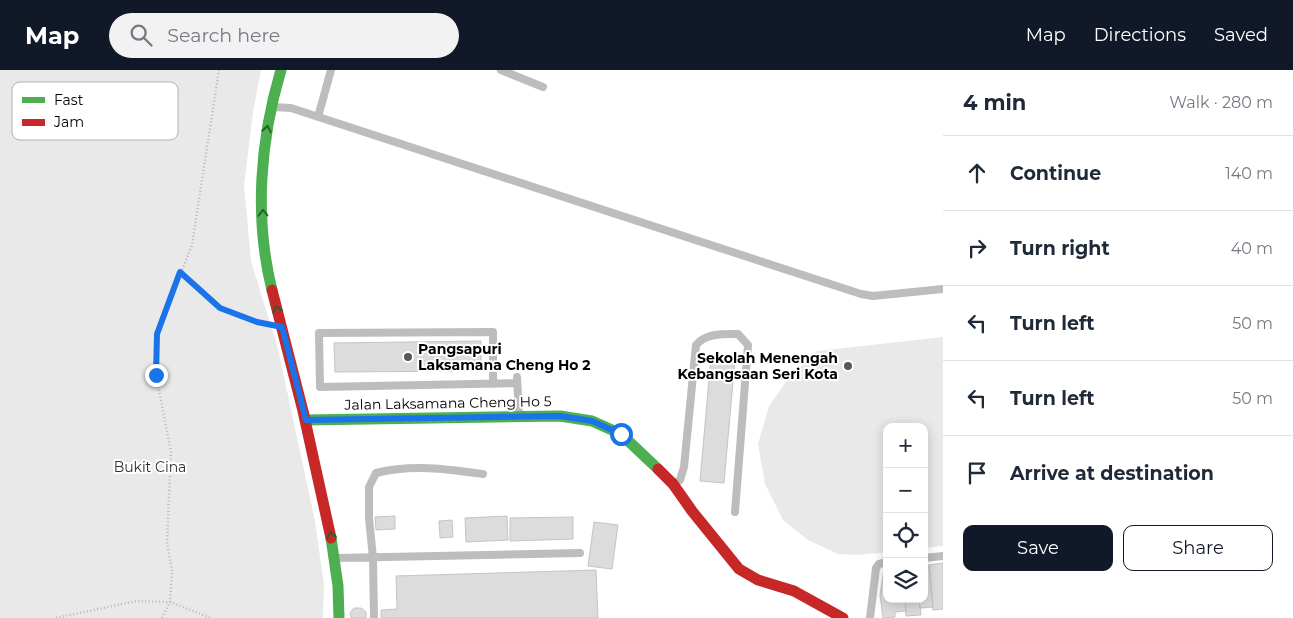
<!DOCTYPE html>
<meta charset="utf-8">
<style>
body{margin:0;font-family:Montserrat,sans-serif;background:#f2f2f3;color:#1f2937}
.controls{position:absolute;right:15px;bottom:15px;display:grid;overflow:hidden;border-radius:10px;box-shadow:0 2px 12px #0003}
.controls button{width:45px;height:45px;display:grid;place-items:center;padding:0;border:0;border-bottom:1px solid #e0e1e3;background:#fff;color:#1f2937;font:25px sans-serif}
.stop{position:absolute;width:15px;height:15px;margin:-11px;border:4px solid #1a73e8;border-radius:50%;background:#fff}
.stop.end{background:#1a73e8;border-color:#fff;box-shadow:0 1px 5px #0008}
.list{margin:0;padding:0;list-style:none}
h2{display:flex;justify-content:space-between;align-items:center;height:65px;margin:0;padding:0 20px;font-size:21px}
h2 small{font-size:16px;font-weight:400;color:#747a83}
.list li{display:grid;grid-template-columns:32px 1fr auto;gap:15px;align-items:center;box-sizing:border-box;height:75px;padding:0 20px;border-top:1px solid #e0e1e3}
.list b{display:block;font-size:19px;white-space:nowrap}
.list em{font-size:16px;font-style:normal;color:#747a83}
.actions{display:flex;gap:10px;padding:15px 20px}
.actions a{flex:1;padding:11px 0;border:1px solid #111827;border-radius:10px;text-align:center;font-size:18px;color:#111827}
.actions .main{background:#111827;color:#fff}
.icon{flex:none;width:28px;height:28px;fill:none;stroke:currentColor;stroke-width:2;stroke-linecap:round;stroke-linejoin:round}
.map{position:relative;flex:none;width:943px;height:548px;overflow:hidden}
header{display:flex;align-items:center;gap:30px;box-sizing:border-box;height:70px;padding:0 25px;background:#111827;color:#fff}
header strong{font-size:24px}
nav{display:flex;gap:28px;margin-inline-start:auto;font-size:18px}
.search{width:350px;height:45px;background:#f2f2f3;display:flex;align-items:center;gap:12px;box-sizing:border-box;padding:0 18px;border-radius:28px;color:#747a83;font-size:19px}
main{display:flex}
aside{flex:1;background:#fff}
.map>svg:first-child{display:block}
</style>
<header>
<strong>Map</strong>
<div class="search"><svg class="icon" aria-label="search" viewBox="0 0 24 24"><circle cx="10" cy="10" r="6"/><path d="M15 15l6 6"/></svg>Search here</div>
<nav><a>Map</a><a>Directions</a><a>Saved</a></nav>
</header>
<main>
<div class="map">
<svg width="943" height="548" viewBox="0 0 943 548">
<rect width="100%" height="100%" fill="#fff"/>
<path fill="#e9e9e9" d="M0,0H261L253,42L244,115L251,191L278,279L315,451L324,515L323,548H0Z
M943,267V476L924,478V357H887V482L858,485L838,484L808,470L783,450L765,414L758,374L769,336L788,309L817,281Z"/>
<path fill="#dcdcdc" stroke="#c4c4c4" d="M481,271V301L335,302L334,273Z
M711,287L735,289L724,413L700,411Z
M395,446V459L376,460L375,447Z
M507,446L508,470L466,472L465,448Z
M573,447V469L510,471V448Z
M452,450L453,467L440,468L439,451Z
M594,452L618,455L612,499L588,496Z
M943,493V539L933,540L929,495Z
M924,495H929L933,537L920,538L919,529H924Z
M884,499H887V529H905L906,541L895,542V547L883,548L880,525Z
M596,500L598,548H381V540L397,539L396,506Z
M905,529H919L921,545L906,546Z
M354,538H361L366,542V548H351L350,543Z"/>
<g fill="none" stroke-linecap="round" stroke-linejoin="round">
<path stroke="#b8b8b8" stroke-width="2.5" stroke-dasharray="1 2.5" stroke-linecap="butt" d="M181,202L220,238L262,253
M56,548L136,531L170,532L211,548
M162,548L170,532L172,501L167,473L171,382L156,305L157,264L192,175L219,0"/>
<path stroke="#bdbdbd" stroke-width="8" d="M501,0L543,17
M273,37L291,38L861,224L873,226L943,219
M318,47L331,0
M517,307L519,346
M493,314V262L319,263L320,317L517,313
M675,413L680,410L684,397L696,275C706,263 723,264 738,264L748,275L735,442
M336,488L580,483
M924,488L943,486
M374,548L373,488L369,448V417L376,403C412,394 447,399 483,404
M870,548L876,498L879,494L887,492"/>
<path stroke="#4caf50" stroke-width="11" d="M272,220C254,148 260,70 281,0
M306,350L560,346L592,351L621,364L658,399
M331,468L338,516L339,548"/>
<path stroke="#c62828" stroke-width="11" d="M272,220L303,341L331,468
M658,399L673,414L692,441L739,499L758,510L794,521L843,548"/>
</g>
<defs><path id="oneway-chevron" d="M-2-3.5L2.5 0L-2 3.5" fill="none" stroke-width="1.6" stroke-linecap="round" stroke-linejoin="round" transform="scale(1.25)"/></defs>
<g stroke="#2a602c">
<use href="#oneway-chevron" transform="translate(267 59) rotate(-80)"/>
<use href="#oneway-chevron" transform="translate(263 143) rotate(-91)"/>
<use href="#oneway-chevron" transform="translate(277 239) rotate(-104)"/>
<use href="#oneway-chevron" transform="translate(331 465) rotate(-102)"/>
</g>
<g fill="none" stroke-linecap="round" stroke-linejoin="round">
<path stroke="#1a73e8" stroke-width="6" d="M156,305L157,264L180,202L220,238L257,252L282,257L306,350L560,346L592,351L621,364"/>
</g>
<g fill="#595959" stroke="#fff" stroke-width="2">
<circle cx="408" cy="287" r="5"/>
<circle cx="848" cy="296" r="5"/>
</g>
<g text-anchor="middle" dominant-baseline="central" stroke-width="4" stroke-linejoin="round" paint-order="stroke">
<g font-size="14" font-weight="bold" fill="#000" stroke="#fff" text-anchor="start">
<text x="418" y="279">Pangsapuri<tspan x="418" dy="16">Laksamana Cheng Ho 2</tspan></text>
<text x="838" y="288" text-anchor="end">Sekolah Menengah<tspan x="838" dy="16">Kebangsaan Seri Kota</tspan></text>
</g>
<g font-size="14" fill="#000" stroke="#fff">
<text transform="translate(448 333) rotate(-1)">Jalan Laksamana Cheng Ho 5</text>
</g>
<g font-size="14" fill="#2e2e2e" stroke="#fff">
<text x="150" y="397">Bukit Cina</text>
</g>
</g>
<rect x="12" y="12" width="166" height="58" rx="8" fill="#fff" stroke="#b2b2b2" stroke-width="1"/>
<rect x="22" y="27" width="23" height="6" fill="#4caf50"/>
<rect x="22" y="49" width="23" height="7" fill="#c62828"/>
<g font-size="14" fill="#000">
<text x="54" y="35">Fast</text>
<text x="54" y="57">Jam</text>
</g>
</svg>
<div class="controls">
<button>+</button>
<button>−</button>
<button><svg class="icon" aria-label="locate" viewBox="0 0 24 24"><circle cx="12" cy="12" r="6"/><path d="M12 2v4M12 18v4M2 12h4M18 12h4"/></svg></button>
<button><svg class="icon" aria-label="layers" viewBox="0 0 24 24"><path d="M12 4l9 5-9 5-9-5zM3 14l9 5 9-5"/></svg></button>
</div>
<div class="stop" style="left:621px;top:364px"></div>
<div class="stop end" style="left:156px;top:305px"></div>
</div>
<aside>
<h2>4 min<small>Walk · 280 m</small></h2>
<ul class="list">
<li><svg class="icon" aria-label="ahead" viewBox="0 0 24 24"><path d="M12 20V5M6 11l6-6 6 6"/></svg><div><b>Continue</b></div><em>140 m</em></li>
<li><svg class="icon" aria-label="right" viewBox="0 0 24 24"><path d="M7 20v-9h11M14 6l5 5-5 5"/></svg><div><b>Turn right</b></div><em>40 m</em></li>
<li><svg class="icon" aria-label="left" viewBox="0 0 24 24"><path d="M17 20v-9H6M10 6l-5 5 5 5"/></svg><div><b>Turn left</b></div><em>50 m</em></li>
<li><svg class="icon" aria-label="left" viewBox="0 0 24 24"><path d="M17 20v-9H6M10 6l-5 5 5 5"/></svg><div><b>Turn left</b></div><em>50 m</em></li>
<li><svg class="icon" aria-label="arrive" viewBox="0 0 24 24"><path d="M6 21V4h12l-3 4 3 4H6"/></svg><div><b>Arrive at destination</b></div></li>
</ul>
<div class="actions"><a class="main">Save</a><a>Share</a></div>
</aside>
</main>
